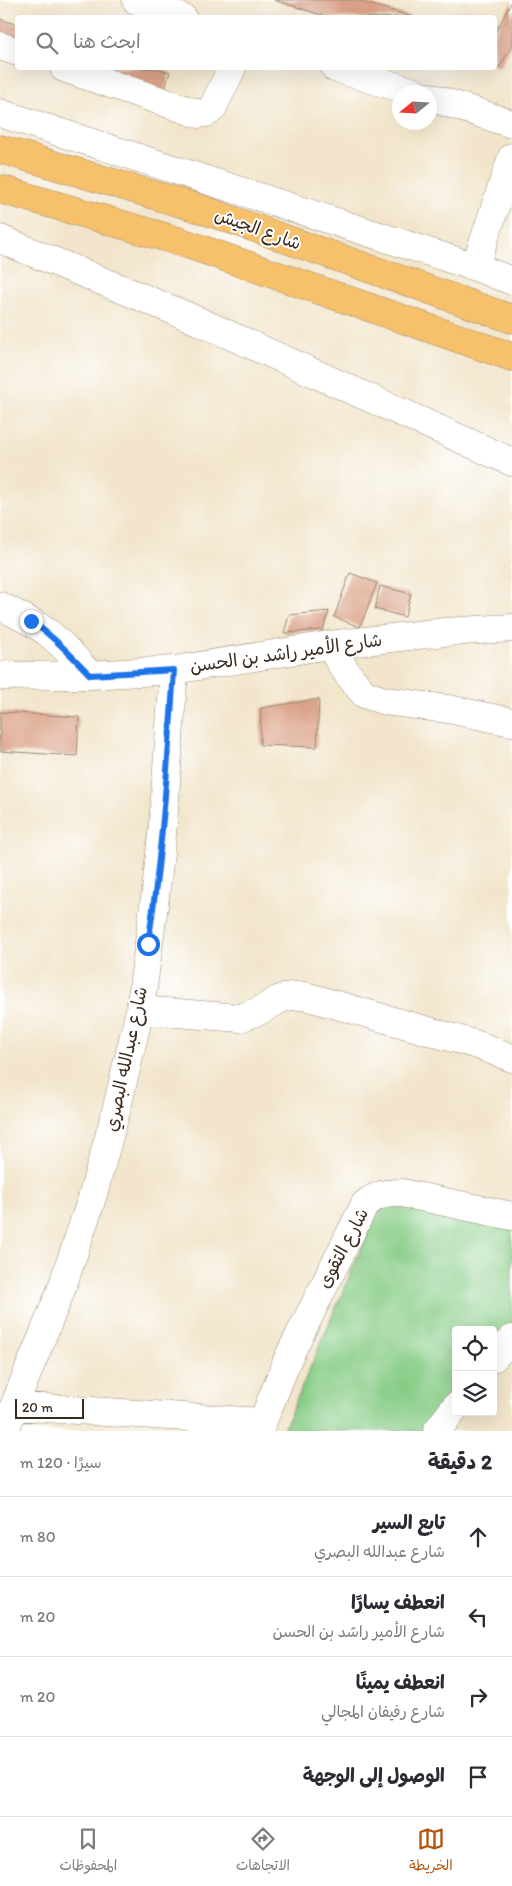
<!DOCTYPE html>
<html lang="ar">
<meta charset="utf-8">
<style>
body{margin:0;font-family:Itim,"Playpen Sans Arabic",sans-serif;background:#f7f7f7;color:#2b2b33;direction:rtl}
.controls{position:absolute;right:15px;bottom:15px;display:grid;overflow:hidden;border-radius:5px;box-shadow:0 5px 20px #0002}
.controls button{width:45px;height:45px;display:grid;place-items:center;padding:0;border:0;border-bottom:1px solid #e1e1e2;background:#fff;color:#2b2b33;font:25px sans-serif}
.compass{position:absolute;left:392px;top:85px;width:45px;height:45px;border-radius:50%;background:#fff;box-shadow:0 5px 20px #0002;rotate:252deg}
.scale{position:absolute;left:15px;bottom:12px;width:69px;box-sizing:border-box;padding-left:5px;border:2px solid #3b2a1e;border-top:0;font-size:14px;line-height:18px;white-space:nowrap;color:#3b2a1e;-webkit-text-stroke:4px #fff;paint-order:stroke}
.stop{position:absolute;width:15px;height:15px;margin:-11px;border:4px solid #1a73e8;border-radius:50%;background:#fff}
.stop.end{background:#1a73e8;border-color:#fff;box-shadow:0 1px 5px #0008}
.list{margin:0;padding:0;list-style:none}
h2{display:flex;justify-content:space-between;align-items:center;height:65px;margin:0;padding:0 20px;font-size:21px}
h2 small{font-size:16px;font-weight:400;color:#7c7c81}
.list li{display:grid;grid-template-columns:32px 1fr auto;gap:15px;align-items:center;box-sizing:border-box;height:80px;padding:0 20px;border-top:1px solid #e1e1e2}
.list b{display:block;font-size:19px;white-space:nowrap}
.list p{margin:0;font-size:16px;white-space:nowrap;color:#7c7c81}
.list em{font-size:16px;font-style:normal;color:#7c7c81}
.icon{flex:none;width:28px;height:28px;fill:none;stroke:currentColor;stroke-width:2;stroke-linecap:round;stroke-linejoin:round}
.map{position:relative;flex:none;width:512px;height:1431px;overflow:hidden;direction:ltr}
.search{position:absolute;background:#fff;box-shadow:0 5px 20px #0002;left:15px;right:15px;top:15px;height:55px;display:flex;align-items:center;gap:12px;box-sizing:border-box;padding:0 18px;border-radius:5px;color:#7c7c81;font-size:19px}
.sheet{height:385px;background:#fff}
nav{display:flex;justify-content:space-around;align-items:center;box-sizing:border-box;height:70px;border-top:1px solid #e1e1e2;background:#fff;font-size:14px;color:#7c7c81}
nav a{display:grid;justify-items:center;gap:2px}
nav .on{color:#b45309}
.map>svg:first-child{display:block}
</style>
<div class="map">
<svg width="512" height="1431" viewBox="0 0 512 1431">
<rect width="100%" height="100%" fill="#fff"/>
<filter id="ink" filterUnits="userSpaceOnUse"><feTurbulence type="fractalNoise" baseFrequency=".02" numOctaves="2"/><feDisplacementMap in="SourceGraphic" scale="10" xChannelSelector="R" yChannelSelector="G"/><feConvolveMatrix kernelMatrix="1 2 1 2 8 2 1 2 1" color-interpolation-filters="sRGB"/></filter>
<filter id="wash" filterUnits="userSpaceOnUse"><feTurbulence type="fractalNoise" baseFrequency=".0096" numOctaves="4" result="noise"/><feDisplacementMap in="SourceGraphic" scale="20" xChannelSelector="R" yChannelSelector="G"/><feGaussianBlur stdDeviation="1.12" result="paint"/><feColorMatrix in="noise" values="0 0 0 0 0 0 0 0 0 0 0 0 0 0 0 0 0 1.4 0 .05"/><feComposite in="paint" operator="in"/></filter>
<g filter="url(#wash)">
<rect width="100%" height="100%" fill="#f2e5cb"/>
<path fill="#87cc86" stroke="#617b52" d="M396,1200L413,1211L512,1227V1339L493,1365V1330H456V1412L444,1431H283L379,1207Z"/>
<g id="blocks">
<path fill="#dba288" d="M274,0H356L413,17L331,18Z
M512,1V45L500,67H499L494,66V35Z
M0,19L18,25V47L0,41Z
M86,68H155L170,72L164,92Z
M350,573L377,583L360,627L334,617Z
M380,586L411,594L405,617L375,609Z
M329,611L323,630L284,633L289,615Z
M319,699L317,747L260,745L261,708Z
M0,712L79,717L77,756L0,751Z"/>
</g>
</g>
<g filter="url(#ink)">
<use href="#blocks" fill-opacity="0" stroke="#968874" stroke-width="1"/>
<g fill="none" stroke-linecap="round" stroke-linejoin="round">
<defs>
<path id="minor" d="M136,0L183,18
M0,46L18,52
M64,68L199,114L206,113L212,109L232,68
M335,68L414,92
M430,97L512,124
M0,113L475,267L512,281
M0,239L187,316L512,462
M475,267L512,157
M0,606C16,614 34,622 48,633C64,645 77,661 90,675
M329,645L347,673L364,694L385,701L448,709L512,722
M0,676L90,675L174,670L329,645L444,632L512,628
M140,1010L240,1018L259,1011L280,999L291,996H305L478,1045L512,1058
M493,1358L512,1339
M14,1406L262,1422
M5,1431L14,1406L60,1293L92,1198L116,1111L140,1010L156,890L163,825L174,670
M259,1431L289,1356L365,1204C377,1194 387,1193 402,1193L512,1216
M437,1431L456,1406"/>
<path id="highway" d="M0,149L201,209L512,319
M0,189L178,241L512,357"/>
</defs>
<use href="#minor" stroke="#968874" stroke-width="29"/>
<use href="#highway" stroke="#968874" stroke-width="29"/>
<use href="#minor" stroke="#fff" stroke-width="28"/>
<use href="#highway" stroke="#f7c06b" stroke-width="28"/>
</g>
</g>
<g fill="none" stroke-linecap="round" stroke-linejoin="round" filter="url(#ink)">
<path stroke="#1a73e8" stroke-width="6" d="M31,621C54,637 71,655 90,675L174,670C168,762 162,853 148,944"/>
</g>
<g text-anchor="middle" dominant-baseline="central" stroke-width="4" stroke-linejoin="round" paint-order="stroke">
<g font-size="18" fill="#3b2a1e" stroke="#fff">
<text transform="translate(258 229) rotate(20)">شارع الجيش</text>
<text transform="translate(286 653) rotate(-8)">شارع الأمير راشد بن الحسن</text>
<text transform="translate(126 1059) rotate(-78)">شارع عبدالله البصري</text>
<text transform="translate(343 1248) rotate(-62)">شارع التقوى</text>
</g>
</g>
</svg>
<div class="controls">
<button><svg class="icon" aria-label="locate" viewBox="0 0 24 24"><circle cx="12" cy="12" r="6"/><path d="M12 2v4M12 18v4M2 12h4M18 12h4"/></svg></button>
<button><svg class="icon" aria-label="layers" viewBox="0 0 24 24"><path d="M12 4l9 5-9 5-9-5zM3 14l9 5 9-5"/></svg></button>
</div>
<svg class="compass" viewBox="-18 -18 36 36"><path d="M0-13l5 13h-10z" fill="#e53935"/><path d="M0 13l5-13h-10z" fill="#7c7c81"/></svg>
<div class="scale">20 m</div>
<div class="stop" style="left:148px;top:944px"></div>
<div class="stop end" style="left:31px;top:621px"></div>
<div class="search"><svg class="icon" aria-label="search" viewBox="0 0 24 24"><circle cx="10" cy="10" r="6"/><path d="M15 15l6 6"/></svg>ابحث هنا</div>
</div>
<section class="sheet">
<h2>2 دقيقة<small>سيرًا · 120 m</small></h2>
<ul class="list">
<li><svg class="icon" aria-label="ahead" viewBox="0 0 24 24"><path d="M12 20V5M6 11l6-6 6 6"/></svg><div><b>تابع السير</b><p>شارع عبدالله البصري</p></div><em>80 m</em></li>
<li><svg class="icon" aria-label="left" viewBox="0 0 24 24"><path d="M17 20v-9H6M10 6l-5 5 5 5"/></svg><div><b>انعطف يسارًا</b><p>شارع الأمير راشد بن الحسن</p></div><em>20 m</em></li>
<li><svg class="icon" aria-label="right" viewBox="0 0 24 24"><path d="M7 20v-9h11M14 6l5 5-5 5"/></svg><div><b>انعطف يمينًا</b><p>شارع رفيفان المجالي</p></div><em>20 m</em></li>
<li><svg class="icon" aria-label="arrive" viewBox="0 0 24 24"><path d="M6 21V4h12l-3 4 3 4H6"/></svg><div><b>الوصول إلى الوجهة</b></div></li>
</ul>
</section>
<nav>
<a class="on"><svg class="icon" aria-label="map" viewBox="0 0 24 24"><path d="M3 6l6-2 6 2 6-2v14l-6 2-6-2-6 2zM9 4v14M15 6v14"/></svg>الخريطة</a>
<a><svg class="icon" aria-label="directions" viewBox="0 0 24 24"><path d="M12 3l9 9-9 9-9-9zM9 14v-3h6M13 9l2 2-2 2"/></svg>الاتجاهات</a>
<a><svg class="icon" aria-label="saved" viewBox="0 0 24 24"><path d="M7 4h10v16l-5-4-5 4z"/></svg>المحفوظات</a>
</nav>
